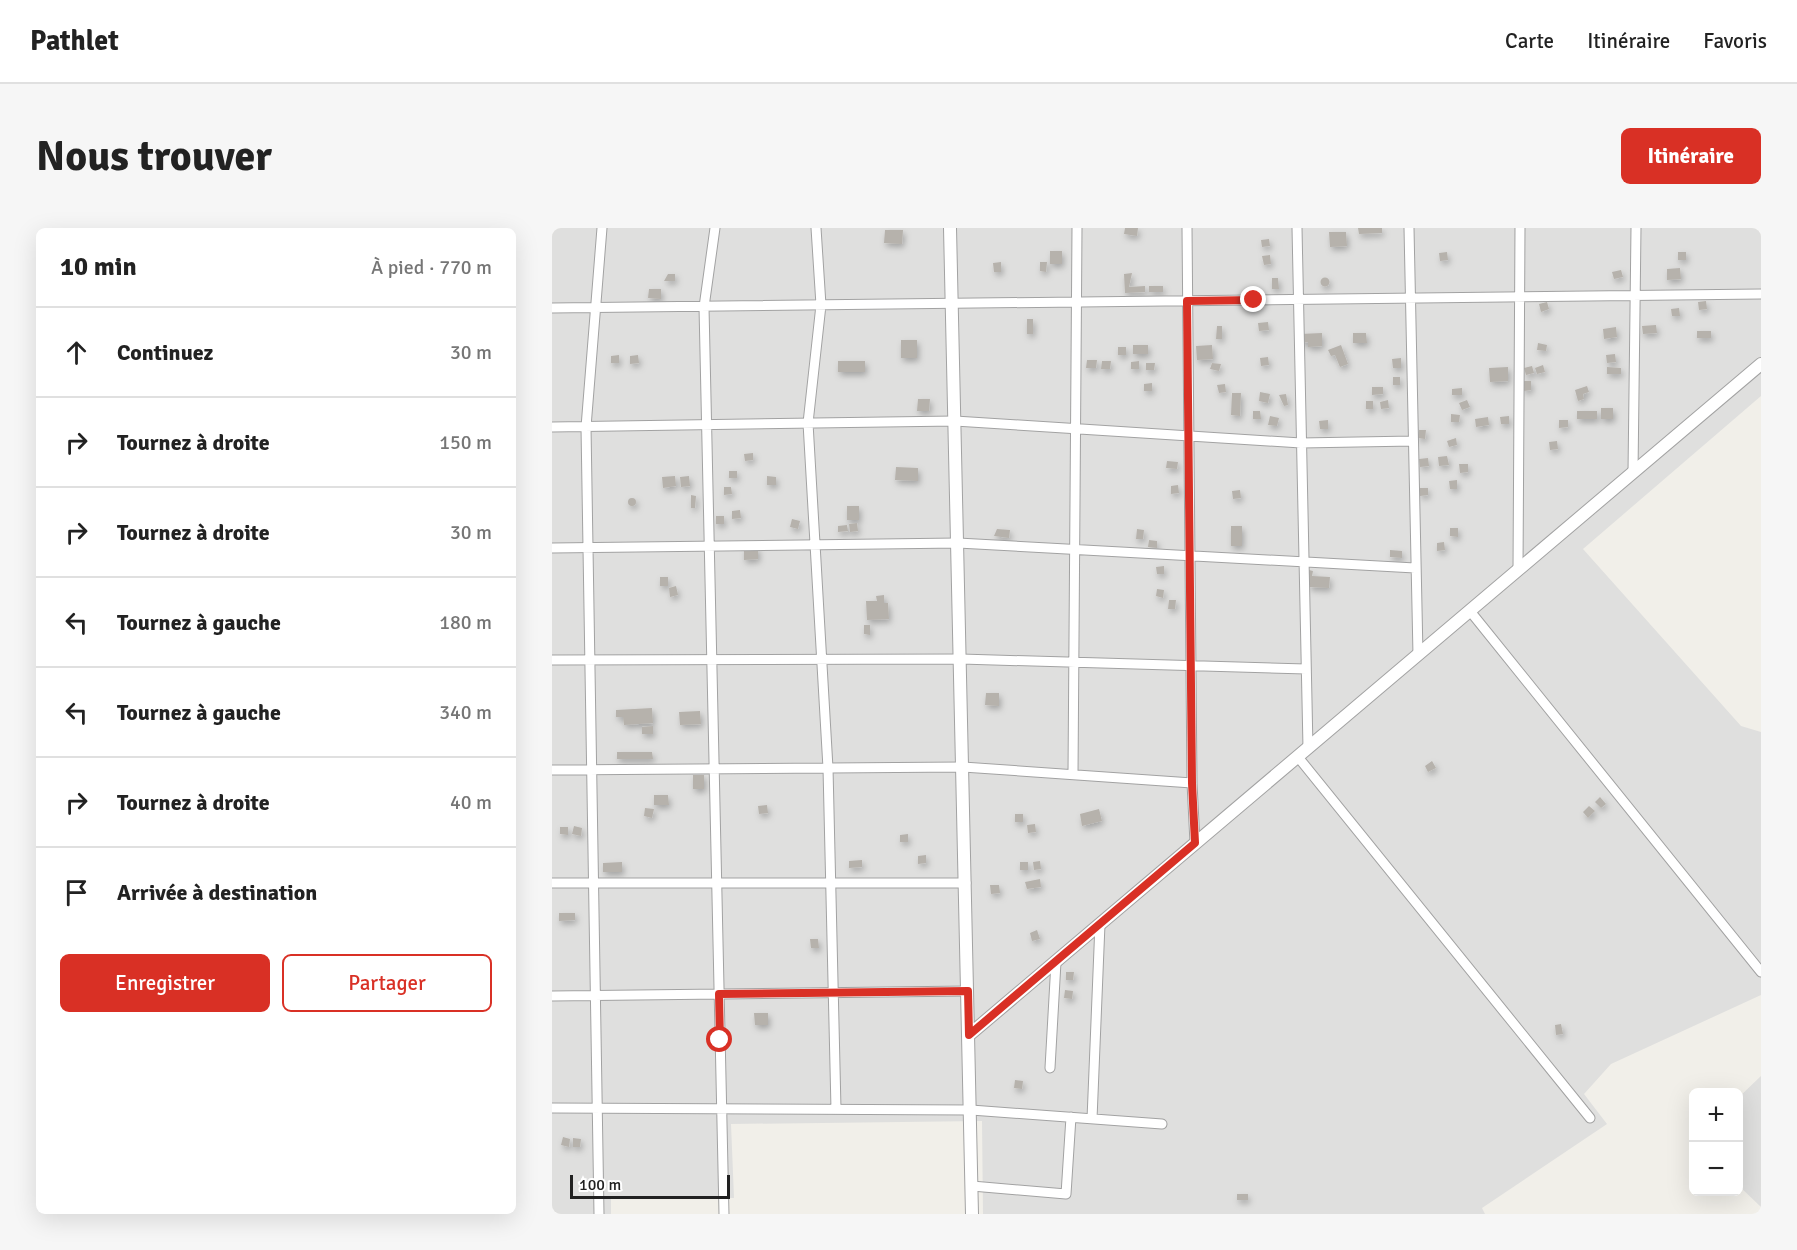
<!DOCTYPE html>
<html lang="fr">
<meta charset="utf-8">
<style>
body{margin:0;font-family:Signika,sans-serif;background:#f6f6f6;color:#222}
.controls{position:absolute;right:18px;bottom:18px;display:grid;overflow:hidden;border-radius:9px;box-shadow:0 6px 24px #0002}
.controls button{width:54px;height:54px;display:grid;place-items:center;padding:0;border:0;border-bottom:2px solid #e0e0e0;background:#fff;color:#222;font:30px sans-serif}
.scale{position:absolute;left:18px;bottom:15px;width:160px;box-sizing:border-box;padding-left:6px;border:3px solid #212121;border-top:0;font-size:16px;line-height:21px;white-space:nowrap;color:#212121;-webkit-text-stroke:4px #fff;paint-order:stroke}
.stop{position:absolute;width:18px;height:18px;margin:-14px;border:4px solid #d93025;border-radius:50%;background:#fff}
.stop.end{background:#d93025;border-color:#fff;box-shadow:0 2px 6px #0008}
.list{margin:0;padding:0;list-style:none}
h2{display:flex;justify-content:space-between;align-items:center;height:78px;margin:0;padding:0 24px;font-size:26px}
h2 small{font-size:20px;font-weight:400;color:#767676}
.list li{display:grid;grid-template-columns:39px 1fr auto;gap:18px;align-items:center;box-sizing:border-box;height:90px;padding:0 24px;border-top:2px solid #e0e0e0}
.list b{display:block;font-size:22px;white-space:nowrap}
.list em{font-size:20px;font-style:normal;color:#767676}
.actions{display:flex;gap:12px;padding:18px 24px}
.actions a{flex:1;padding:14px 0;border:2px solid #d93025;border-radius:9px;text-align:center;font-size:21px;color:#d93025}
.actions .main{background:#d93025;color:#fff}
.icon{flex:none;width:33px;height:33px;fill:none;stroke:currentColor;stroke-width:2;stroke-linecap:round;stroke-linejoin:round}
.map{position:relative;flex:none;width:1209px;height:986px;overflow:hidden;border-radius:9px}
header{display:flex;align-items:center;gap:36px;box-sizing:border-box;height:84px;padding:0 30px;background:#fff;border-bottom:2px solid #e0e0e0}
header strong{font-size:28px}
nav{display:flex;gap:33px;margin-inline-start:auto;font-size:21px}
.intro{display:flex;align-items:center;justify-content:space-between;box-sizing:border-box;height:144px;padding:0 36px}
h1{margin:0;font-size:42px}
.button{padding:15px 27px;border-radius:9px;background:#d93025;color:#fff;font-size:21px;font-weight:700}
main{display:flex;gap:36px;padding:0 36px}
aside{flex:1;background:#fff;border-radius:9px;box-shadow:0 6px 24px #0002}
.map>svg:first-child{display:block}
</style>
<header>
<strong>Pathlet</strong>
<nav><a>Carte</a><a>Itinéraire</a><a>Favoris</a></nav>
</header>
<div class="intro"><h1>Nous trouver</h1><a class="button">Itinéraire</a></div>
<main>
<aside>
<h2>10 min<small>À pied · 770 m</small></h2>
<ul class="list">
<li><svg class="icon" aria-label="ahead" viewBox="0 0 24 24"><path d="M12 20V5M6 11l6-6 6 6"/></svg><div><b>Continuez</b></div><em>30 m</em></li>
<li><svg class="icon" aria-label="right" viewBox="0 0 24 24"><path d="M7 20v-9h11M14 6l5 5-5 5"/></svg><div><b>Tournez à droite</b></div><em>150 m</em></li>
<li><svg class="icon" aria-label="right" viewBox="0 0 24 24"><path d="M7 20v-9h11M14 6l5 5-5 5"/></svg><div><b>Tournez à droite</b></div><em>30 m</em></li>
<li><svg class="icon" aria-label="left" viewBox="0 0 24 24"><path d="M17 20v-9H6M10 6l-5 5 5 5"/></svg><div><b>Tournez à gauche</b></div><em>180 m</em></li>
<li><svg class="icon" aria-label="left" viewBox="0 0 24 24"><path d="M17 20v-9H6M10 6l-5 5 5 5"/></svg><div><b>Tournez à gauche</b></div><em>340 m</em></li>
<li><svg class="icon" aria-label="right" viewBox="0 0 24 24"><path d="M7 20v-9h11M14 6l5 5-5 5"/></svg><div><b>Tournez à droite</b></div><em>40 m</em></li>
<li><svg class="icon" aria-label="arrive" viewBox="0 0 24 24"><path d="M6 21V4h12l-3 4 3 4H6"/></svg><div><b>Arrivée à destination</b></div></li>
</ul>
<div class="actions"><a class="main">Enregistrer</a><a>Partager</a></div>
</aside>
<div class="map">
<svg width="1209" height="986" viewBox="0 0 1209 986">
<defs>
<filter id="shadow"><feDropShadow dx="2" dy="3.5" stdDeviation="3" flood-color="#0004"/></filter>
</defs>
<rect width="100%" height="100%" fill="#f1efe9"/>
<path fill="#dfdfde" d="M0,0H1209V168L1031,321L1189,498L1209,504V767L1059,836L1032,866L1055,896L930,980L933,986H431L430,893L179,896L182,970L59,968V986H0Z
M1209,848V979L1187,958L1186,870Z"/>
<path fill="#b6b2ac" filter="url(#shadow)" d="M573,0H586L585,8L572,6Z
M806,0H830V5L807,6Z
M333,2H351L350,16L332,15Z
M777,4H794L795,18L778,19Z
M717,11L718,18L710,19L709,12Z
M498,23H510V36H498Z
M895,24L896,32L888,33L887,25Z
M1126,24H1134V32H1126Z
M718,27L719,36L712,37L710,28Z
M449,34V44H442L441,35Z
M488,34H495L494,44L488,43Z
M1128,40L1129,51L1115,52V41Z
M1069,42L1071,49L1062,51L1060,44Z
M580,45L577,59L593,58V64L573,65L572,46Z
M116,46H123V53H112Z
M768.5 54a4.5 4.5 0 1 1 9 0a4.5 4.5 0 1 1-9 0Z
M720,50H726L727,61H720Z
M597,58H611V64H597Z
M97,61H109V71L96,70Z
M1154,73L1155,81L1147,82L1146,74Z
M995,74L997,81L989,84L987,76Z
M1127,80L1128,88H1120L1119,81Z
M475,91H481V106H475Z
M716,94L717,102L707,103L706,95Z
M1104,97L1105,105L1091,106L1090,98Z
M665,98H670V111H664Z
M1064,99L1065,109L1052,111L1051,101Z
M1145,103H1159V110H1145Z
M770,105V118L756,119V114L749,115L748,106Z
M801,105H814L815,115H801Z
M349,112H365V130H349Z
M986,115L995,117L994,123L985,122Z
M581,117H596V126H581Z
M660,117L661,131L645,132L644,118Z
M789,117L796,136L788,139L783,127L779,128L776,122Z
M566,119H574V127H566Z
M1063,126L1064,134L1055,135L1054,127Z
M67,127V135H59V128Z
M86,127L87,135L78,136V128Z
M716,129L717,137L709,138L708,130Z
M849,130V140H841L840,131Z
M535,132H545L544,140H534Z
M286,133H313V144H286Z
M550,133H559L558,141H549Z
M587,133V141H579V134Z
M594,135H603L602,142H594Z
M660,135L669,136L667,143L658,141Z
M991,137L993,144L985,146L983,140Z
M980,138L982,145L974,147L972,140Z
M956,139V153L938,154L937,140Z
M1055,139L1069,140V146H1055Z
M841,149H848V157H841Z
M971,153H979V162L972,163Z
M600,155V163H592V156Z
M673,156L674,164L667,165L665,157Z
M1035,158L1037,164L1031,166L1032,171L1026,173L1023,162Z
M820,159H831V166L820,167Z
M910,160V167H900V161Z
M708,164L718,166L716,175L707,173Z
M680,165H689L688,188L679,187Z
M734,166L736,177L732,178L727,167Z
M366,171H378L377,183H365Z
M836,172L837,180L829,181L828,174Z
M915,172L918,179L910,182L907,175Z
M814,173H821V181H814Z
M1049,180H1061V191H1049Z
M701,183H708L709,191H701Z
M1025,183H1045V191H1025Z
M899,186L908,187L907,194H899Z
M718,188L727,190L725,198L716,197Z
M957,188V196H949L948,189Z
M936,189L937,197L924,199L923,191Z
M776,192V201H768L767,193Z
M1007,192H1016V199L1007,200Z
M867,202H874L873,211L866,210Z
M904,210L905,217L897,219L895,213Z
M1005,213L1006,221L998,222L997,214Z
M201,225V232L193,233L192,226Z
M895,228L897,237L887,238L886,229Z
M876,230L877,238L868,239L867,231Z
M615,233L626,234L625,241L614,240Z
M907,236H916V244L908,245Z
M344,239L366,240V253L343,252Z
M177,243H185V250H177Z
M123,248L124,258L111,260L110,249Z
M137,248L138,258L129,259L128,249Z
M215,248L224,249V257H215Z
M905,252V261H898L897,253Z
M626,257L627,265L619,266V258Z
M172,259H179L180,266L172,267Z
M868,260H876V267L868,268Z
M688,262L689,270L681,271L680,263Z
M139,267L144,268L143,280H139Z
M76 274a4 4 0 1 1 8 0a4 4 0 1 1-8 0Z
M295,278H307V292H295Z
M188,282L189,290L180,291V283Z
M164,288H172V296H164Z
M240,291L248,293L246,301L238,299Z
M305,295L306,303L298,304L297,296Z
M295,297L296,303L286,304V298Z
M679,298H690V318H679Z
M898,300H906V309L898,308Z
M445,301L458,302L457,310L442,308Z
M585,301L592,302L591,311H584Z
M597,312L605,313V320L596,319Z
M892,314L893,322L885,323V315Z
M192,320H206V331L192,332Z
M838,322L850,323V330L838,329Z
M612,338V346H605L604,339Z
M757,342L761,343L760,348L778,349L777,360L757,359Z
M108,349H116V358H108Z
M124,358L126,367L118,369L117,360Z
M605,361L612,362L611,370L604,368Z
M332,367V375H336L337,391L315,392L314,373H325L324,368Z
M617,372H624L623,381H616Z
M312,397H318V407L312,406Z
M434,465H447V478L433,477Z
M100,480L101,495L72,497L71,489H64V482Z
M148,483L149,496L128,497L127,484Z
M101,498V506H90V499Z
M65,524H100L101,531H65Z
M880,533L884,540L876,544L873,538Z
M141,547H152V561H141Z
M102,567H116L117,577H102Z
M1048,569L1054,576L1049,580L1043,574Z
M215,577L216,585L207,586L206,578Z
M1037,578L1043,583L1036,590L1031,584Z
M93,580L102,581L100,590L92,588Z
M547,581L550,593L530,598L528,586Z
M463,586H471V594H463Z
M483,596L484,604L476,605L475,597Z
M22,598L30,600L29,608L20,606Z
M8,599H16V607L8,606Z
M356,606V614H348V607Z
M374,627V635L366,636V628Z
M310,632V639L297,640V633Z
M488,633L489,641L482,642L481,634Z
M70,634V644H51V635Z
M468,634H476V642H468Z
M488,651L489,659L475,661L473,654Z
M438,657H447L448,665L439,666Z
M7,685H23V692L7,693Z
M485,702L488,711L480,713L478,705Z
M258,711H266L267,720H259Z
M514,744H522L521,752H514Z
M513,762L521,763L520,771L512,770Z
M202,785H216V797H203Z
M1009,796L1011,806L1004,807L1003,797Z
M463,852L471,853L470,861L462,860Z
M11,909L18,911L17,919L9,917Z
M21,910L29,911L28,919H21Z
M685,966H696V972H685Z"/>
<g fill="none" stroke-linecap="round" stroke-linejoin="round">
<defs>
<path id="minor" d="M163,0L152,79L172,986
M264,0L269,77L256,195L276,540L284,881
M635,0L640,555L643,615
M745,0L756,520
M857,0L866,427
M0,80L1209,66
M0,199L403,193L749,215L861,213
M1081,245L1084,0
M0,320L406,315L863,340
M966,342L968,0
M918,383L1209,744
M0,432L409,431L754,441
M746,529L1038,890
M0,542L411,539L640,555
M521,546L525,0
M0,655H414
M0,768L416,763
M498,840L504,734
M0,880L419,882L610,896
M540,891L548,696
M420,958L514,966L519,889
M47,986L34,199L50,0"/>
<path id="tertiary" d="M398,0L420,986
M417,807L1209,136"/>
</defs>
<use href="#minor" stroke="#a2a2a2" stroke-width="11"/>
<use href="#tertiary" stroke="#a2a2a2" stroke-width="14"/>
<use href="#minor" stroke="#fff" stroke-width="9"/>
<use href="#tertiary" stroke="#fff" stroke-width="12"/>
</g>
<g fill="none" stroke-linecap="round" stroke-linejoin="round">
<path stroke="#d93025" stroke-width="8" d="M168,812L167,766L416,763L417,807L643,615L640,555L635,73L702,72"/>
</g>
</svg>
<div class="controls">
<button>+</button>
<button>−</button>
</div>
<div class="scale">100 m</div>
<div class="stop" style="left:168px;top:812px"></div>
<div class="stop end" style="left:702px;top:72px"></div>
</div>
</main>
